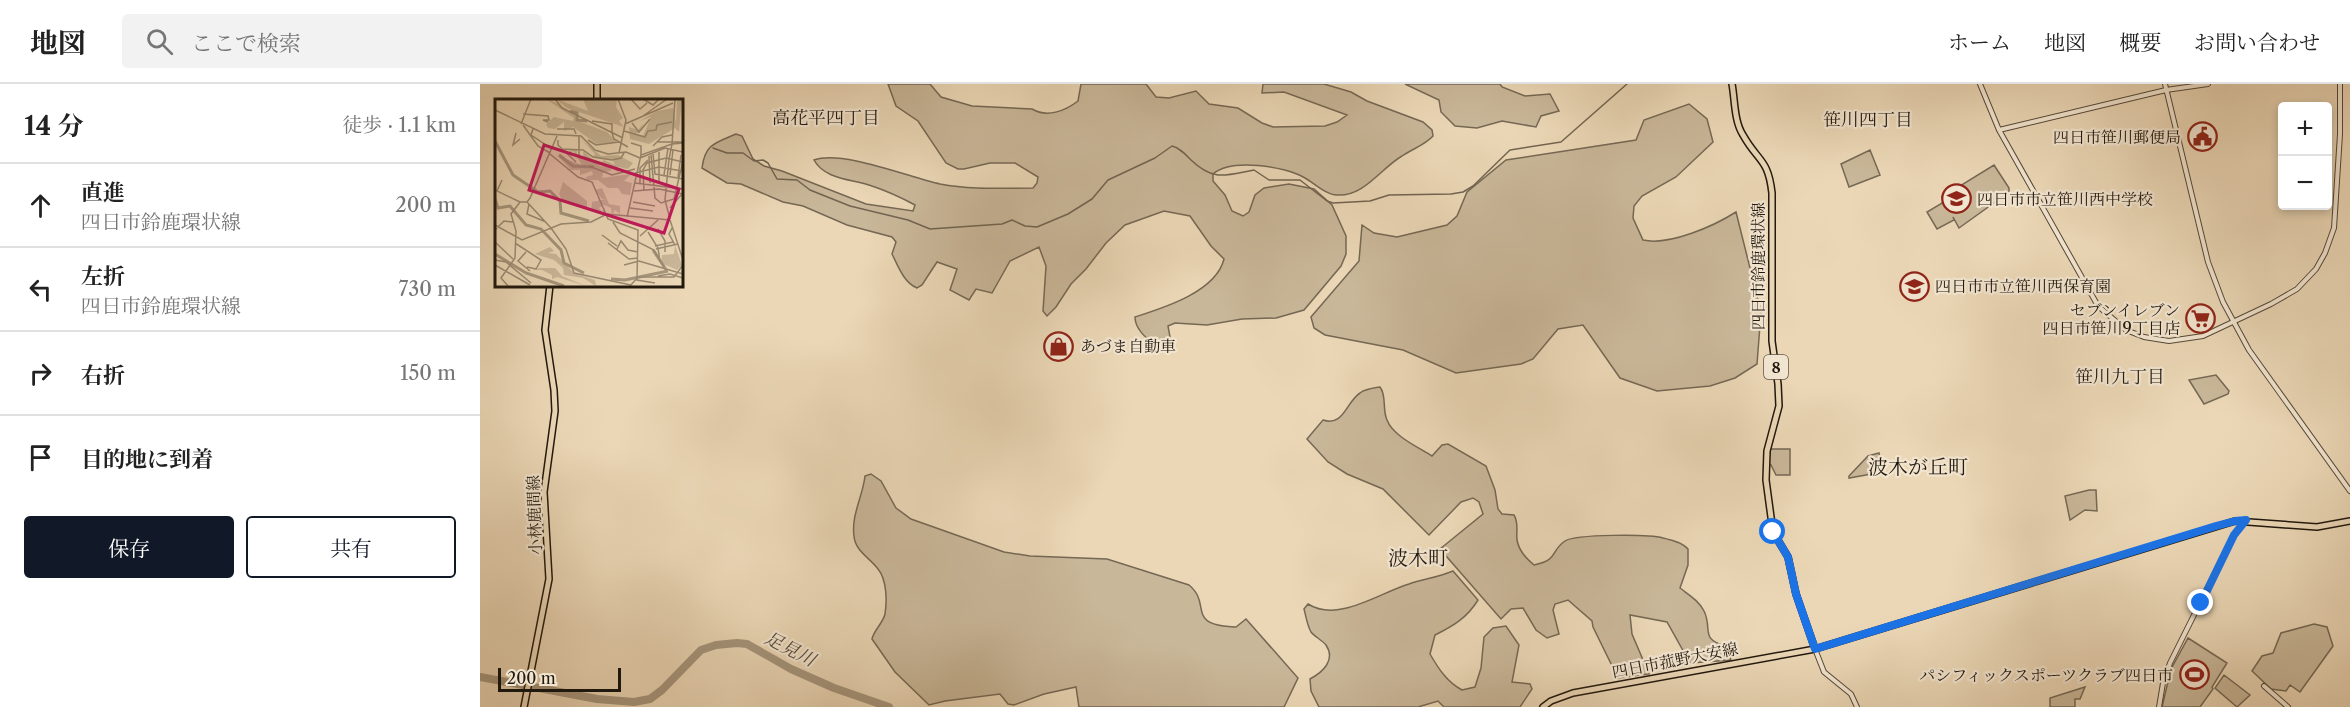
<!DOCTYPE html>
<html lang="ja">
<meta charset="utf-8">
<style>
body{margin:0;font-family:"Libre Caslon Text","Noto Serif JP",serif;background:#f2f2f2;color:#222}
.controls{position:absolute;right:18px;top:18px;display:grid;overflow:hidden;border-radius:6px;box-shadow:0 3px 9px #0003}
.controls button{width:54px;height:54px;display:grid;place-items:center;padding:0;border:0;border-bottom:2px solid #e0e0e0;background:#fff;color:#222;font:30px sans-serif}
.scale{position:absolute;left:18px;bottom:15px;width:123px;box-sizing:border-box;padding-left:6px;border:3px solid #21180e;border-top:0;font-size:16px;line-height:21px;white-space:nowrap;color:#21180e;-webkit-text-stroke:4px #f2e5d0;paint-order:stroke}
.stop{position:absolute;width:18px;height:18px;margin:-14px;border:4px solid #1a73e8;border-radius:50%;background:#fff}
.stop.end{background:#1a73e8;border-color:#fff;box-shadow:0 2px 6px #0008}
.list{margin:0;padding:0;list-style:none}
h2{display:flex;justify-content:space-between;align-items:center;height:78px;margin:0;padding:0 24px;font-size:26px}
h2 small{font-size:20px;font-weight:400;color:#767676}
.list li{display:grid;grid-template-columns:39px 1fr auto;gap:18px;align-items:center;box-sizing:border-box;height:84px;padding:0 24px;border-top:2px solid #e0e0e0}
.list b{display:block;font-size:22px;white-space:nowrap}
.list p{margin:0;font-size:20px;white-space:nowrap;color:#767676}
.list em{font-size:20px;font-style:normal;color:#767676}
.actions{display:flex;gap:12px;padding:18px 24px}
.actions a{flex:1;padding:14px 0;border:2px solid #111827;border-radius:6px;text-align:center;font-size:21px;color:#111827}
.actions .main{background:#111827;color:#fff}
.icon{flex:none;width:33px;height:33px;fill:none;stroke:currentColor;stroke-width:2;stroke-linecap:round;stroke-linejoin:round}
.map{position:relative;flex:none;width:1870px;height:623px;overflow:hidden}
header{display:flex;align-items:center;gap:36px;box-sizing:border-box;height:84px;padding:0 30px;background:#fff;border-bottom:2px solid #e0e0e0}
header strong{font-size:28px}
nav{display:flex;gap:33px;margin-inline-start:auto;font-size:21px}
.search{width:420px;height:54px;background:#f2f2f2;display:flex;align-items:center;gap:15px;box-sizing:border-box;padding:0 21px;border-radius:6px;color:#767676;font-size:22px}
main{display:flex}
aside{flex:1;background:#fff}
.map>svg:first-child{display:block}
</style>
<header>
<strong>地図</strong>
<div class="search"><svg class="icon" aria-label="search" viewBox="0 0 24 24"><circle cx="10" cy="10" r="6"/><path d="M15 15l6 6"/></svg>ここで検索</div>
<nav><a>ホーム</a><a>地図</a><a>概要</a><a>お問い合わせ</a></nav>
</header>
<main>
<aside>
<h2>14 分<small>徒歩 · 1.1 km</small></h2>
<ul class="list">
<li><svg class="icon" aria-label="ahead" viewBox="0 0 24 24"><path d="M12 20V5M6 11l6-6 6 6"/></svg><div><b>直進</b><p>四日市鈴鹿環状線</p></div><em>200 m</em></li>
<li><svg class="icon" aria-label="left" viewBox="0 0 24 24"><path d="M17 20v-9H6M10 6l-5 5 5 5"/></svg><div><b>左折</b><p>四日市鈴鹿環状線</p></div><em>730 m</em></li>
<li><svg class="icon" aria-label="right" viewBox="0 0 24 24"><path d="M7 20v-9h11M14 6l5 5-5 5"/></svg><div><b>右折</b></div><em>150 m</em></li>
<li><svg class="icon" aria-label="arrive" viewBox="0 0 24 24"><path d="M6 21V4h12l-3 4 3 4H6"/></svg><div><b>目的地に到着</b></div></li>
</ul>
<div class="actions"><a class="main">保存</a><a>共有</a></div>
</aside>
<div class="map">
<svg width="1870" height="623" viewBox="0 0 1870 623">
<rect width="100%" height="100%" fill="#ebd7b6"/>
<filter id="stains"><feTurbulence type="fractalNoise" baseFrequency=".00333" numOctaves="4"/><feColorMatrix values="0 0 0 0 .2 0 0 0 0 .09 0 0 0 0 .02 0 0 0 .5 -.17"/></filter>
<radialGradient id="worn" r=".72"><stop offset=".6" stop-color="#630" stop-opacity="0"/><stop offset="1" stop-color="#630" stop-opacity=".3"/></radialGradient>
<path fill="#c9b799" stroke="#756854" stroke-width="1.5" d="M408,0H450L461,13L492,22L552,25C567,34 585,27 598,17L601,0H666L676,13L689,14L716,7L729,20L758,24L782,39L793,43L845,42L857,38L867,31L804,8L782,9L783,0H844L871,8L887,17L943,38L952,46L953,52C945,61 932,65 922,72C901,84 884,113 857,111C846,111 834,99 825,94C805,82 751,74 733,90V97L745,111L752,127L763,132L769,128L775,111L784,104L809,100L834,105L852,121L866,152V170L861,182L824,226L796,234L762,235L727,241L695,239L688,242L690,253L688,266L682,267C672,258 655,248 655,233C683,224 736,208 744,175L731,162L710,132L684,127L645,141L626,159L606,185L591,200L576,223L567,232L563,227L566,182L559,163L530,177L512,209L496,205L489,216L470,206L477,185L457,178L442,201L437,204C424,199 418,182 412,170L416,158L412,153L367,141L323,122L303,118L261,100L247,99L222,84C225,60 235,59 256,50L262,52L273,75L284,82L302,87L386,120L433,127L435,121C422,114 407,107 392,102C373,95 345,96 334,76C363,66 428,93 460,100C491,106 522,104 553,104L557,99L558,93L535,79H510L484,85H478L466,79L438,37L416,22Z
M925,0H1020L1022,3L1045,12L1070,10L1079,27L1061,32L1056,43L1022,37L997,44L975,42L961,28L959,16Z
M1209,20L1227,35L1233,58L1196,93L1162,112L1154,122L1153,134L1163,156C1189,162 1234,142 1256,128L1281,228L1277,280L1255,294L1230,302L1177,307L1140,294L1103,241L1078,245L1053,275L1041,280L976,289L923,266L845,251L834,244L831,233L879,177L882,141L894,149L917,153L967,141L977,132L987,108L1026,76L1156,56L1164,36Z
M1390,66L1400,91L1369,103L1361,80Z
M1514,81L1529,104V108L1479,144L1473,133L1474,136L1457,145L1447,128L1464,118L1462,113Z
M1736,291L1749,307L1748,310L1724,320L1709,296Z
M900,303C907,312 902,325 907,336C913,352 938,363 952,372L962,361L968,360L1006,382L1015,406L1018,425L1022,430L1034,431C1039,439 1036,446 1037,456C1039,467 1046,474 1054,481C1079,476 1070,467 1085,457C1096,450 1169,450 1183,454C1191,456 1202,458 1208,465V481L1200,504C1209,511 1219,517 1224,527C1233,545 1219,555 1246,562L1251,576L1210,579L1187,538L1150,531L1152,550L1169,590L1138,594L1113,543L1112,537L1088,516L1075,520L1073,526L1079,550L1067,554L1056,546L1043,524L1031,525L1021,535L960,465L1003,430L999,418L993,414L981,418L949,451L903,405L867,390L848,378L827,355L843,336C864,343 866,318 880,309C885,305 894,304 900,303Z
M1290,365H1310V391H1296L1291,381H1288Z
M1399,369L1403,388L1369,394V392L1388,372Z
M391,390L401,397L416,424L431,435L524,468L550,472L627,475L709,501C733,521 704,541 756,543L766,535L818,594L804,623H599L596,603L564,610L534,621L528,620L520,610L465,617L449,621L415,588L392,555C394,546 403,539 405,530C407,517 407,496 398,485C390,474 375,467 374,452C371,431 383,412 385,392Z
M1609,406H1616L1617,427L1605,426L1590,436L1585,412Z
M973,487L998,516C987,534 973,542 955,551L950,570C958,584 967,598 982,606L995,603L1001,584L1004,553L1013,544L1026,542L1039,561L1032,598L1050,600L1052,605L1040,623H964L958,617L938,623H839L831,607L830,595C843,588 856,576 846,561C842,556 835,553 831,548C827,541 826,532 824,525L828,520C858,539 899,509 929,500C944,495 959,493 973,487Z
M1834,540L1847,543L1853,562L1820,608L1810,601L1806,607L1791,605L1772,587L1782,572L1793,569L1801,549Z
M1708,554L1747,579L1732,603L1733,605L1720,623H1682L1691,585Z
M1744,591L1770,611L1757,623L1735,604Z
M1605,603L1600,615H1595V623H1570V614Z"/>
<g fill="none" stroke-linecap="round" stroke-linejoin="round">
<path stroke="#716451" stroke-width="1.5" d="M233,64L247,69H263L274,77L283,76L288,79L297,95L317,96L330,106L370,122L428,136L450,145L522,140L532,136L545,142L557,143L588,130L612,115L628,96L675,74L692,62C700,64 705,70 711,76C734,98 746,91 774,86L789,96H820L847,117L853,119L890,117L909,111L971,110L983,108L993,102L1030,66L1081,58L1147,0"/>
<path stroke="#a6967d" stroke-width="8" d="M0,593L117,615L154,618L170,615L182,606L221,566L236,561L257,559L267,560L311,585L354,604L409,623"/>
<defs>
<path id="minor" d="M1500,0L1519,46L1618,222L1646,246L1664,253L1689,257L1723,252L1791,220L1817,205L1836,185L1845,169L1854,144L1860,50V0
M1685,0L1728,178L1743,218L1769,266L1870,407
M1519,46L1686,6L1728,0
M1335,565L1344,588L1371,610L1377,623
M1784,602L1808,623
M1679,623L1683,599L1690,579L1754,451L1765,437"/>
<path id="major" d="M1252,0C1255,16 1254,37 1263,51C1278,78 1288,74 1292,109V257L1298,300L1299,322L1287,367L1286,396L1293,448L1308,473L1316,510L1335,565
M117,16V0
M44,623L69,495L64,408L75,327L74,306L65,246L70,201
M1063,623L1071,617L1093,609L1335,565L1755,437L1837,443L1870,437"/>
</defs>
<use href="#minor" stroke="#544838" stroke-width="6"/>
<use href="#major" stroke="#21180e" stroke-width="8"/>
<use href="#minor" stroke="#f2e5d0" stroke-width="4"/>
<use href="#major" stroke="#ebd7b6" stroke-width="5"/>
</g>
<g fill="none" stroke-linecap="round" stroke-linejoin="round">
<path stroke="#1a73e8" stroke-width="8" d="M1293,448L1308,473L1316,510L1335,565L1736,442L1755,437L1766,436L1754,451L1721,519"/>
</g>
<defs>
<symbol id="civic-ring" viewBox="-11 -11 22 22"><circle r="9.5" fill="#f2e5d0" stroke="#8f2418" stroke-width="1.5"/><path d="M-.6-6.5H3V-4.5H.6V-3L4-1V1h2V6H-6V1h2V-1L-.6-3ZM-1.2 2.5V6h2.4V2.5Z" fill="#8f2418"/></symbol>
<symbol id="school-ring" viewBox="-11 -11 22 22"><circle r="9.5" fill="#f2e5d0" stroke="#8f2418" stroke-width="1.5"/><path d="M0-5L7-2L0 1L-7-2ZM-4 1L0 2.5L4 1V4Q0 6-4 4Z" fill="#8f2418"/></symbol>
<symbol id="supermarket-ring" viewBox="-11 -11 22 22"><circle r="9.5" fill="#f2e5d0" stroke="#8f2418" stroke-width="1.5"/><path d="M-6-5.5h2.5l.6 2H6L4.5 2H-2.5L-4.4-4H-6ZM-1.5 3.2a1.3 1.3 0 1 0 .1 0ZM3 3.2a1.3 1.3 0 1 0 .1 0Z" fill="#8f2418"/></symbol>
<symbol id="shop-ring" viewBox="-11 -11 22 22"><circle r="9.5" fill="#f2e5d0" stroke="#8f2418" stroke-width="1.5"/><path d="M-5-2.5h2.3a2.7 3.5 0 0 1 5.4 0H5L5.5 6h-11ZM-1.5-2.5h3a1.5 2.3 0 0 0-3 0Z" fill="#8f2418"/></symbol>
<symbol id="stadium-ring" viewBox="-11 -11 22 22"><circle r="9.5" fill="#f2e5d0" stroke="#8f2418" stroke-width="1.5"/><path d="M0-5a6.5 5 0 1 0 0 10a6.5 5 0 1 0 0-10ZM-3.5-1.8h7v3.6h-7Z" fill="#8f2418"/></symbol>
</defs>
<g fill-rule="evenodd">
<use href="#civic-ring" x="1706" y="36" width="33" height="33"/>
<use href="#school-ring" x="1460" y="98" width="33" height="33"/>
<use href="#school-ring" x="1418" y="186" width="33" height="33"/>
<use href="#supermarket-ring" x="1704" y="218" width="33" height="33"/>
<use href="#shop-ring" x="562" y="246" width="33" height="33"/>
<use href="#stadium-ring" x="1698" y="574" width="33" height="33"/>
</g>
<g text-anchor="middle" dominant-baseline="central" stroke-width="4.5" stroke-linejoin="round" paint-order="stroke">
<rect fill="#f2e5d0" stroke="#605648" stroke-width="1.5" x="1284" y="271" width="24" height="24" rx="4.5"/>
<g font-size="15" font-weight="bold" fill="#21180e">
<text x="1296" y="283">8</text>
</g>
<g font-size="16" fill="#21180e" stroke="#f2e5d0" text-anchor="end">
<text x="1701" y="53">四日市笹川郵便局</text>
<text x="1497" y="115" text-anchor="start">四日市市立笹川西中学校</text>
<text x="1455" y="202" text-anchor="start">四日市市立笹川西保育園</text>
<text x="1700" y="226">セブンイレブン<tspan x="1700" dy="18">四日市笹川9丁目店</tspan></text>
<text x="600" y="262" text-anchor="start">あづま自動車</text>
<text x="1693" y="591">パシフィックスポーツクラブ四日市</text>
</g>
<g font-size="16" fill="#21180e" stroke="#f2e5d0">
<text transform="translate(1278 182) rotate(-90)">四日市鈴鹿環状線</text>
<text transform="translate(54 431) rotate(-92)">小林鹿間線</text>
<text transform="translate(1195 576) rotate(-11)">四日市菰野大安線</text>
</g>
<g font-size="18" fill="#21180e" stroke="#f2e5d0">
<text x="346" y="34">高花平四丁目</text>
<text x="1388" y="36">笹川四丁目</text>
<text x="1640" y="293">笹川九丁目</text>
</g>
<g font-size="18" font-style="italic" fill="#564a3a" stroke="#f2e5d0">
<text transform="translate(310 565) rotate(27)">足見川</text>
</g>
<g font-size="20" fill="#21180e" stroke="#f2e5d0">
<text x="1438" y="383">波木が丘町</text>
<text x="938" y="474">波木町</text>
</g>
</g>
<g transform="translate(15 15)">
<rect width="188" height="188" fill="#ebd7b6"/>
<path d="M51,0L62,4L80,16L83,22L112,33L122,43L102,45L78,28L69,32V23L60,30L53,29L51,25L59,18L78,22L79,19ZM61,0L93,12L88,0H122L121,8L128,19L124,22L129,28L72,9ZM187,0L184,33L180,29L154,45L135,40L134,28L143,31L149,24L144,34H140L148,37L156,18L145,22L162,12L178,9L181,24L182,2ZM87,41L106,57L123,56L138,64L133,70L123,68L124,74L110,64L117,71L108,74L107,79L136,75L129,82L137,84L135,96L127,95L123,89H113L103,81H92L91,78L98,76L97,72L85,76V71H76L63,57L87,66L78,52L75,54V51H82V57L89,61L88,52L105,67L110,68L105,65L109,61L120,66L118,61L98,58L100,55ZM68,83L92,102V110L67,101L64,95ZM107,89L114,105L125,107V115L120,111L117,115L116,109L109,106L104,109L107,113L110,108L108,116L96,112L97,103L111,100H107L100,91ZM180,146L187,166L182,171L166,164L167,156L179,155ZM55,148L59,152L53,154L61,155L79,174L100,181L101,187L88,179L69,176L68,169L59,161L40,155ZM45,169H60L67,177L91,187L62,178L57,180V176L47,171H38Z" fill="#c9b799"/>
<path fill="none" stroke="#a6967d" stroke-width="3" d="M75,12L82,14V21L92,22M0,42L18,76L43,93L55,92L65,102L66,114L94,122M64,56L78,67L99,68M0,100L3,109L15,107L31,126L46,130L66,151L69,164L89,174M158,151L172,172M0,155L31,174L69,187M116,180L130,181L173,172"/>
<path fill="none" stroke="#9a8b73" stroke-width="1.5" d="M60,0L67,9L128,39M123,0L131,21L124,54M136,0L145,10L152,4M148,0L158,6L164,0M0,11L50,35L86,37L100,51L113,55L131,53L145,59M28,15L53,17L54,21H48L53,23M148,17L172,0M97,22L117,25V33M137,24L144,33L155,20M26,25L36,0M130,25L178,4M28,26L43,47L55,54M38,30L36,36L57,50M62,30H79L81,35M129,32L150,38L153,32L161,31L162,26L177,23M21,34L18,46L25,40M117,34L119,40L133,48M84,37V58M63,41V46L81,63M93,41L101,46L124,43M163,43H188M136,44L146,47V56M158,47L167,38L177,36M67,50L88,51L98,58L117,61L126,59L129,54M164,53V85M55,55L83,78L97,83L113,120L143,131L142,181L160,184M158,55L160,75L188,80M156,56L160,99L166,104L179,100L188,62M154,57L155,84M145,59L170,49L188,53M94,67L117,76L140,70M140,74L164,68L187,72M169,76L173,49M175,76L178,51M183,78L186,56M7,81L2,92L25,103M140,84L188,90M145,86V69L153,61M139,92L164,90L188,95M149,92L148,71L152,64L171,59L188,63M32,103L56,129M138,103L160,107M34,105L32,115L51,123M135,109L158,112M175,109L187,95M132,118L146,56L177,45L180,0M175,120L170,101L174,60L177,45L188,44M175,121L188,161M118,123L125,134L159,151L169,168M0,126L27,141L66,125L96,123L112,115L175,121M56,129L71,150L79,174L136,186M177,129L174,135L180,146M163,130L170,142V153M0,131L9,122L18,123M153,133L163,149L165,163M107,136L122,147M145,137L163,121M0,143L18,160M20,144L46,161L41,170L32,168M113,144L134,160L143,159M160,147L178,143M122,150L126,142L133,151L143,153M161,150L183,145M31,153L23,162L35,172M0,161L11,163L36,184M0,166L35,186M129,166L144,162L188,175M163,177L175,175L188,179M13,187L6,179L20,159L21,132L16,115L25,103H32L35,99L62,37M135,187L143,178H179L188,166"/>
<path fill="#c2185b" fill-opacity="0.15" stroke="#c2185b" stroke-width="3" d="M49,46L184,90L169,134L34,91Z"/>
<rect width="188" height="188" fill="none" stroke="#21180e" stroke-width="3"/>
</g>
<rect width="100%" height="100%" filter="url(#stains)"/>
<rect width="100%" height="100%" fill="url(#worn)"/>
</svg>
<div class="controls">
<button>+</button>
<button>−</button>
</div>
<div class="scale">200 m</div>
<div class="stop" style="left:1293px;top:448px"></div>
<div class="stop end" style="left:1721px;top:519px"></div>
</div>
</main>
